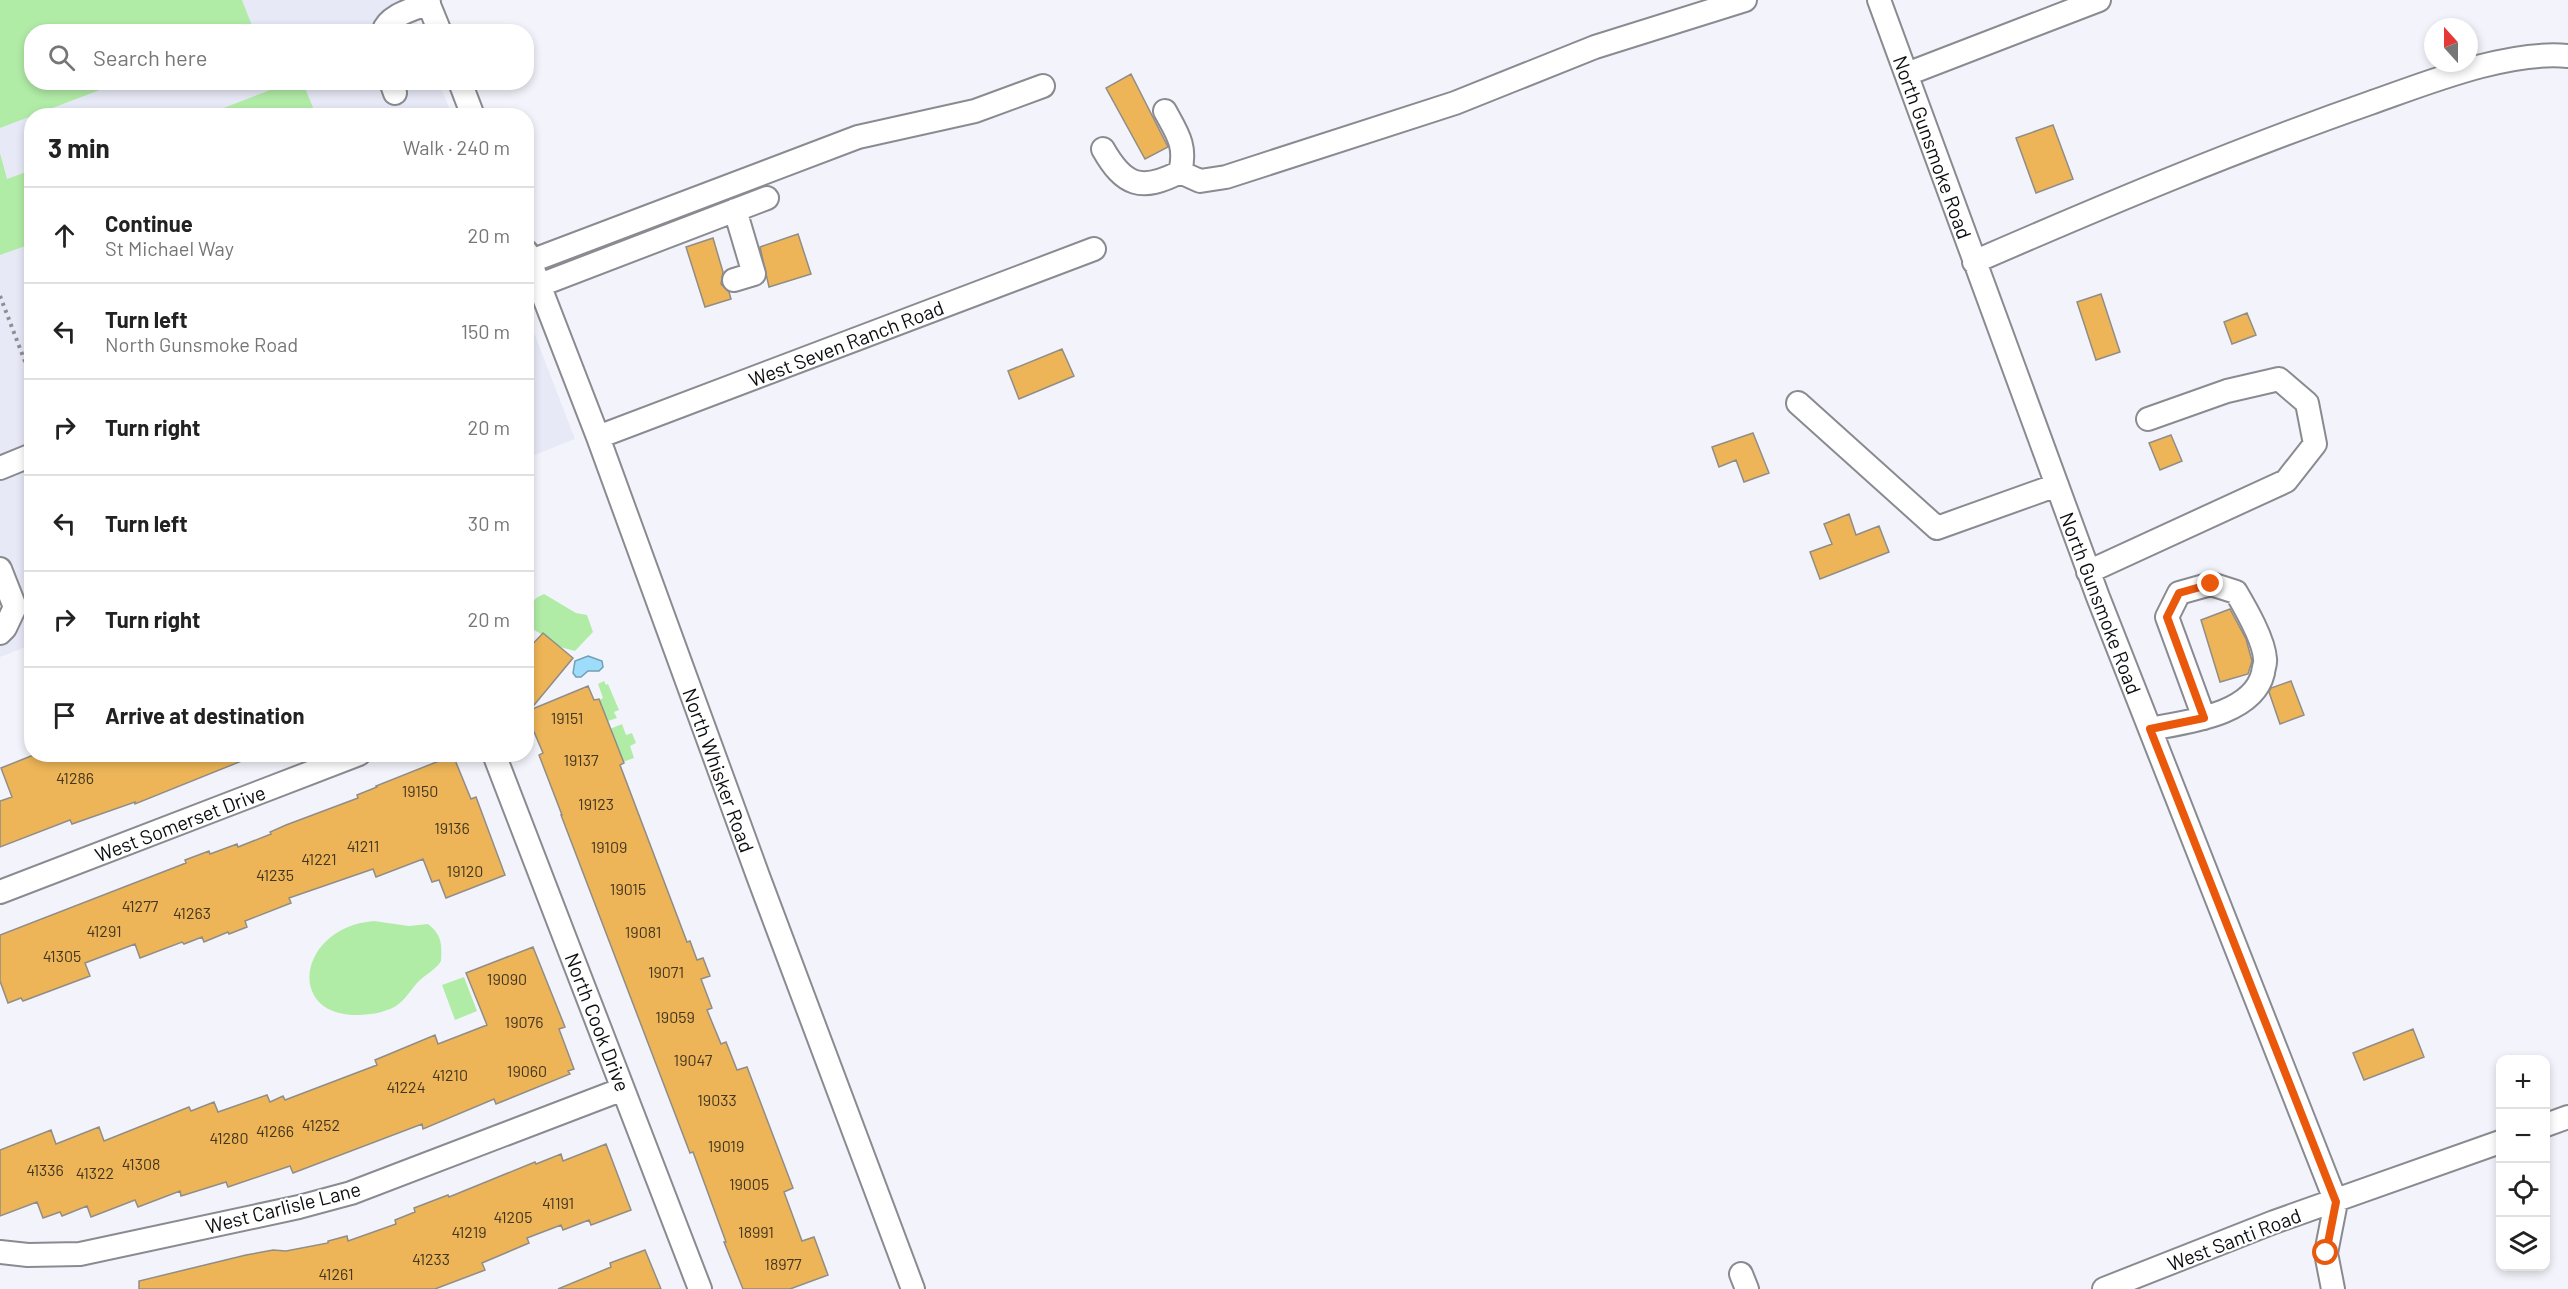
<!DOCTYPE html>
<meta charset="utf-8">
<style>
body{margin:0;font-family:Barlow,sans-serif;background:#f2f2f2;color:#222}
.controls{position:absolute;right:18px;bottom:18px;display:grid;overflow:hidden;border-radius:12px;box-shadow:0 3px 9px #0003}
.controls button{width:54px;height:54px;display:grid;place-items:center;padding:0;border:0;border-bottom:2px solid #e0e0e0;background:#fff;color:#222;font:30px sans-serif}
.compass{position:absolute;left:2424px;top:18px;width:54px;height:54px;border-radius:50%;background:#fff;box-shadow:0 3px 9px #0003;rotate:339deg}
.stop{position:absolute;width:18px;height:18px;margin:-14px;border:4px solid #ea580c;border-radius:50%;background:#fff}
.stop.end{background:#ea580c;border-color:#fff;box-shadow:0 2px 6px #0008}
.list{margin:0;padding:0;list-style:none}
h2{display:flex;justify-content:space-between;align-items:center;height:78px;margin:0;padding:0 24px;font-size:26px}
h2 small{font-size:20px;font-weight:400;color:#767676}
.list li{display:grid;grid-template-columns:39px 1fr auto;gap:18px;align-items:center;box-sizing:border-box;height:96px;padding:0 24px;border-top:2px solid #e0e0e0}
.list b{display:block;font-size:22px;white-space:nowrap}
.list p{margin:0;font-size:20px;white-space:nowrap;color:#767676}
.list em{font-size:20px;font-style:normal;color:#767676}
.icon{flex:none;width:33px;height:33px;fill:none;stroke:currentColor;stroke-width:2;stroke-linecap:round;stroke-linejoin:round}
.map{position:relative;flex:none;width:2568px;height:1289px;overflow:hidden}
.search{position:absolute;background:#fff;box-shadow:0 3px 9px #0003;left:24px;top:24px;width:510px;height:66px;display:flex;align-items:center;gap:15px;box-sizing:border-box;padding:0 21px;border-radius:24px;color:#767676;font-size:22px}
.panel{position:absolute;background:#fff;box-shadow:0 3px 9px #0003;left:24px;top:108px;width:510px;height:654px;border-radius:24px}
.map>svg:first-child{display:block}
</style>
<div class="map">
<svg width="2568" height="1289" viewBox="0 0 2568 1289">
<rect width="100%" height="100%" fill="#f3f4fb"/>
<path fill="#e7e9f7" d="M0,0H408L420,31L32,32V82L439,83L452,115L32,116L31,645L0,657Z
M526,312L575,439L527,458H526Z"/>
<path fill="#b1eca7" d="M0,0H242L254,31L32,32V82L118,83L0,128Z
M291,82L303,83L316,115H223L221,109Z
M0,153L7,179L32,170L31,244L0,255Z
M544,594L576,613L587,615L593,632L575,651L560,647L543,633L541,634L527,626C526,610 528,601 544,594Z
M604,681L606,685L608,684L619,710L614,712L617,718L608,721L599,700L603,698L598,684Z
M622,724L626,735L632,733L636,743L630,746L634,758L623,762L610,729Z
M374,921L409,926L428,924C442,935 442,944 441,961C436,970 424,975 417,983C410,991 405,1000 396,1006C384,1013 369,1015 355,1015C285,1014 299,927 374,921Z
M464,977L477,1011L455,1020L442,985Z"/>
<path fill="#9ddcfb" stroke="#729eb4" stroke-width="1.5" d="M588,656L602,661L603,667L599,671H588L581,677H576L573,673L575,661Z"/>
<path fill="#edb557" stroke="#908d87" stroke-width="1.5" d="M1131,74L1168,147L1145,159L1106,88Z
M2053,125L2073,179L2036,193L2016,138Z
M798,234L811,274L769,287L760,247Z
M713,238L723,272L721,284L729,292L731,299L705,307L686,247Z
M2101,294L2120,352L2096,360L2077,302Z
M2247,313L2256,335L2232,344L2224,322Z
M1062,349L1074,376L1019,399L1008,371Z
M1753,433L1769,473L1744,482L1736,460L1719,467L1712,447Z
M2171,435L2182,461L2160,470L2149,443Z
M1849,514L1856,535L1879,526L1889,552L1820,579L1810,552L1832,544L1824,524Z
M2230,609L2246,639L2252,661L2248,674L2220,682L2201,620Z
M543,633L573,658L530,710L588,686L594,700L599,699L624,763L620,765L687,942L690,941L697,960L703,958L710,976L701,979L712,1008L707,1010L721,1044L726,1042L737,1070L747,1067L793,1188L784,1192L802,1241L814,1237L828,1275L790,1289H743L724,1242H726L693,1152L690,1153L561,815H562L539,755L543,753L526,713V651Z
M2291,681L2304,715L2280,724L2269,692L2271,688Z
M36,754L40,760L54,754L254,756L135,804V802L72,824L70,820L0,847V801L12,797L1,768Z
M449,757L451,761L455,760L471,799L476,797L505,875L446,898L439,880L432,882L423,859L376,877L373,869L289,898L291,903L245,921L247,927L229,934L228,932L204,942L202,937L184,944L182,942L140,958L135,944L85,963L90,976L23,1001L21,998L8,1003L0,981V935L186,863L185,860L209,851L210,854L237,844L238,847L271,834L270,832L286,825L358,798L357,795L377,787L376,786Z
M533,947L565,1027L559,1029L574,1069L568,1071L570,1074L496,1104L494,1099L423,1129L422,1124L293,1173L290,1166L228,1187L226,1182L181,1196L180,1191L138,1207L135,1200L91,1217L87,1206L62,1216L60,1212L43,1218L37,1202L0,1216V1150L51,1130L56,1144L99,1127L104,1141L189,1107L191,1111L214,1102L218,1112L267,1095L270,1102L283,1096L285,1100L377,1065L375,1060L435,1035L438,1044L487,1025L466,973Z
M2413,1029L2424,1057L2364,1080L2353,1053Z
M606,1144L631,1210L591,1225L589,1220L563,1230L561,1225L527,1238L529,1243L482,1263L485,1270L435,1289H139V1281L246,1255L273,1250L286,1251L328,1243V1241L347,1236L348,1241L396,1224L395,1220L415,1212L414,1208L448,1195L449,1197L535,1162L536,1164L561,1154L563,1161Z
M645,1250L661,1289H558L611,1267L610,1263Z"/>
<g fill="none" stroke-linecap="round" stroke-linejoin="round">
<defs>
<path id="minor" d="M427,0L440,32
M1879,0L2098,597L2336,1202L2326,1253L2333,1289
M383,32C388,15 414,9 429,3
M1907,74L2099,0
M391,82L395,93
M460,82L473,116
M1103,149C1124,186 1141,192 1180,172C1187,146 1177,133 1165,111
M1180,172L1200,181L1226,177L1455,103L1595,47L1745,0
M526,251L598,437L758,876L913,1289
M531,261L858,137L975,111L1043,86
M1974,262C2105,205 2236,150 2370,103C2427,83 2508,50 2568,56
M734,280L754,274L735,210
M540,285L767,198
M1798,403L1937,528L2057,485
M598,437L1094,249
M0,468L32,455
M0,569L15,607L5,628L0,633
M2088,572L2286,481L2315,444L2307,403L2279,379L2227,391L2148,419
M2150,729C2186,722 2253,715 2263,673C2263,669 2266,663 2265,659C2264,640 2246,609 2236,592L2211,584L2179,593L2167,617L2204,718
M494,754L700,1289
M0,892L359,754
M2546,1125L2568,1117
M0,1252L28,1255L80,1254L299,1207L351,1193L623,1089
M1741,1274L1747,1289
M2104,1289L2274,1222L2500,1142"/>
</defs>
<use href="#minor" stroke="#8a8b91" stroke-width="26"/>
<path stroke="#8f9095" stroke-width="4" stroke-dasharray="3 4.5" stroke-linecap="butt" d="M0,296L32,380"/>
<use href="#minor" stroke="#fff" stroke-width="22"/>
</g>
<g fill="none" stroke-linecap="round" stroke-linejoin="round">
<path stroke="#ea580c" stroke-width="8" d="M2211,584L2179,593L2167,617L2204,718L2150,729L2336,1202L2326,1253"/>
</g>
<g text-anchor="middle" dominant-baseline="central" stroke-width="4.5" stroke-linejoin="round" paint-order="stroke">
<g font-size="16" fill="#443721">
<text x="567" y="717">19151</text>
<text x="581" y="759">19137</text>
<text x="75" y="777">41286</text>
<text x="420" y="790">19150</text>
<text x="596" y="803">19123</text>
<text x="452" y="827">19136</text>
<text x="363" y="845">41211</text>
<text x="609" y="846">19109</text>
<text x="319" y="858">41221</text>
<text x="465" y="870">19120</text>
<text x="275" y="874">41235</text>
<text x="628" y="888">19015</text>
<text x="140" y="905">41277</text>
<text x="192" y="912">41263</text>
<text x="104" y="930">41291</text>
<text x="643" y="931">19081</text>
<text x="62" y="955">41305</text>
<text x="666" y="971">19071</text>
<text x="507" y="978">19090</text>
<text x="675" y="1016">19059</text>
<text x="524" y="1021">19076</text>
<text x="693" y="1059">19047</text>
<text x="527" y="1070">19060</text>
<text x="450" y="1074">41210</text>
<text x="406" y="1086">41224</text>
<text x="717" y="1099">19033</text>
<text x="321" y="1124">41252</text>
<text x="275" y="1130">41266</text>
<text x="229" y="1137">41280</text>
<text x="726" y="1145">19019</text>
<text x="141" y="1163">41308</text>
<text x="45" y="1169">41336</text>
<text x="95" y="1172">41322</text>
<text x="749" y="1183">19005</text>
<text x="558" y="1202">41191</text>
<text x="513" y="1216">41205</text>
<text x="469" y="1231">41219</text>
<text x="756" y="1231">18991</text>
<text x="431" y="1258">41233</text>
<text x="783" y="1263">18977</text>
<text x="336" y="1273">41261</text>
</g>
<g font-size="20" fill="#0c0d0f" stroke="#fff">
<text transform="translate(1933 147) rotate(70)">North Gunsmoke Road</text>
<text transform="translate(846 343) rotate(-21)">West Seven Ranch Road</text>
<text transform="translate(2101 603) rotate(69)">North Gunsmoke Road</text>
<text transform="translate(719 770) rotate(70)">North Whisker Road</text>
<text transform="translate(180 823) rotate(-21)">West Somerset Drive</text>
<text transform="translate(598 1022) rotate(69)">North Cook Drive</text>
<text transform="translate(283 1207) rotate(-14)">West Carlisle Lane</text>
<text transform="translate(2234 1239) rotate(-21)">West Santi Road</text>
</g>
</g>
</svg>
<div class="controls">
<button>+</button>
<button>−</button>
<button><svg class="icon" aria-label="locate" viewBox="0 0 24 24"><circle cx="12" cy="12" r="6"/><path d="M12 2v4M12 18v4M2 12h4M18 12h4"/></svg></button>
<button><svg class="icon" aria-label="layers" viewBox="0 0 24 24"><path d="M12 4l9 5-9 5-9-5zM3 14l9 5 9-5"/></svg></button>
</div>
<svg class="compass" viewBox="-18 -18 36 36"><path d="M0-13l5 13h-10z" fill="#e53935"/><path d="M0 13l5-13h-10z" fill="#767676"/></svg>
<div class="stop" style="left:2326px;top:1253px"></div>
<div class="stop end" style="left:2211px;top:584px"></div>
<div class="search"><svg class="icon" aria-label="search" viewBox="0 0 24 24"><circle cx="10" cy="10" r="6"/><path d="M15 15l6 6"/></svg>Search here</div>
<section class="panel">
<h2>3 min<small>Walk · 240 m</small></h2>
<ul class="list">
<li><svg class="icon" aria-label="ahead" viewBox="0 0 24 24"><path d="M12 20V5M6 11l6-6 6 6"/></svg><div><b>Continue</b><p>St Michael Way</p></div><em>20 m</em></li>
<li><svg class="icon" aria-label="left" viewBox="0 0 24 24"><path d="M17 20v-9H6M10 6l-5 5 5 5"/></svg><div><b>Turn left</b><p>North Gunsmoke Road</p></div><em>150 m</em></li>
<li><svg class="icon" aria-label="right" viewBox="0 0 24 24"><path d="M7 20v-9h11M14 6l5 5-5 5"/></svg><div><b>Turn right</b></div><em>20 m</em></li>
<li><svg class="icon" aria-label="left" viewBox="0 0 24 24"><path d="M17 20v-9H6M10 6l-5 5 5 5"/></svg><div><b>Turn left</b></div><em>30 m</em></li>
<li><svg class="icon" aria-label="right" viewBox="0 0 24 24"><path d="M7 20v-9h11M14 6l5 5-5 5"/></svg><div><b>Turn right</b></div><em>20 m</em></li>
<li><svg class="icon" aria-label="arrive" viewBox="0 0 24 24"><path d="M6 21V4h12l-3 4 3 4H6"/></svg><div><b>Arrive at destination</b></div></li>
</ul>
</section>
</div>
